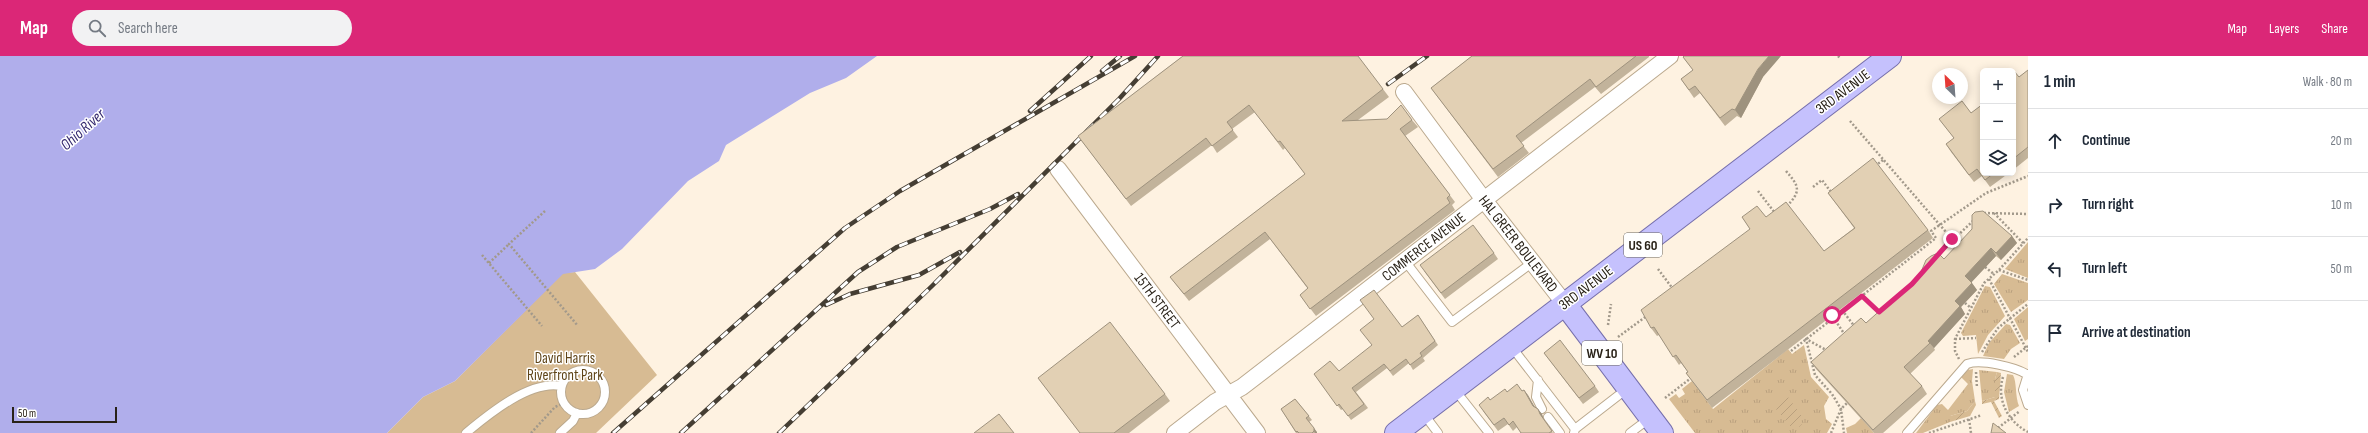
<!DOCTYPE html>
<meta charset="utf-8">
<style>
body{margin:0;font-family:"Sofia Sans Condensed",sans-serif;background:#f2f2f3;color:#1f2937}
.controls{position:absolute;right:12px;top:12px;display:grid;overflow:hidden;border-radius:6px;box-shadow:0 2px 10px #0003}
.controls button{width:36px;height:36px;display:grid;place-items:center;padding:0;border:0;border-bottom:1px solid #e0e1e3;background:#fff;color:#1f2937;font:20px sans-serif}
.compass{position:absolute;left:1932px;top:12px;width:36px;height:36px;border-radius:50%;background:#fff;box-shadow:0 2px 10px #0003;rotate:335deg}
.scale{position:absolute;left:12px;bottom:10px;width:105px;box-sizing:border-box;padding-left:4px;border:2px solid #292218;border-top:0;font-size:11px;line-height:14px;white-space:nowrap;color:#292218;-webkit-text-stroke:3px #fff;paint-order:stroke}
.stop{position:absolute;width:12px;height:12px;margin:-9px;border:3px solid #db2777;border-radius:50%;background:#fff}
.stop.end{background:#db2777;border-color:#fff;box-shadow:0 1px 4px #0008}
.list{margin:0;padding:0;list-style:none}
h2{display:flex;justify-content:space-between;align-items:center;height:52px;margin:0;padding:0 16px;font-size:17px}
h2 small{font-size:13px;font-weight:400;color:#747a83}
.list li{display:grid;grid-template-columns:26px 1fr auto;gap:12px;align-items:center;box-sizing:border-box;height:64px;padding:0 16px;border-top:1px solid #e0e1e3}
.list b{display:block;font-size:15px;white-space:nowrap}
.list em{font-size:13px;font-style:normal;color:#747a83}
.icon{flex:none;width:22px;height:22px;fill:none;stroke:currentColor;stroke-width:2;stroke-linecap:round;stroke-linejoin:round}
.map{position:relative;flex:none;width:2028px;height:377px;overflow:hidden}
header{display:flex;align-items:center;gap:24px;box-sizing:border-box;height:56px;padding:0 20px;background:#db2777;color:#fff}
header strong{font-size:19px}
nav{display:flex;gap:22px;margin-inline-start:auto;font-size:14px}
.search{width:280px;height:36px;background:#f2f2f3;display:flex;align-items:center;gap:10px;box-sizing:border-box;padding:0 14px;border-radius:22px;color:#747a83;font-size:15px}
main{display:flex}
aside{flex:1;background:#fff}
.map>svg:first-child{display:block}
</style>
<header>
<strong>Map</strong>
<div class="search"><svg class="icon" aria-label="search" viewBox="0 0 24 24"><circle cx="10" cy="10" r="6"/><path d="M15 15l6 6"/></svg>Search here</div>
<nav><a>Map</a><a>Layers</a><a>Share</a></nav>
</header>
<main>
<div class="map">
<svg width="2028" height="377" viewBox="0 0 2028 377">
<defs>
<pattern id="grass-tufts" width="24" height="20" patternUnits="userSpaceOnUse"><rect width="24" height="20" fill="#d7bb93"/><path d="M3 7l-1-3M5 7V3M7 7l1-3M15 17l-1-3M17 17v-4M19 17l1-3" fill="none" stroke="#b9a07e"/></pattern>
<pattern id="garden-furrows" width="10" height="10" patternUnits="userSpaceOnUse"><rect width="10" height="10" fill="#d7bb93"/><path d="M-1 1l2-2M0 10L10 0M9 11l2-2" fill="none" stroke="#b9a07e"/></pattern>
</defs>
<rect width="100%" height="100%" fill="#fef2e1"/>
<path fill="url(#grass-tufts)" d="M2028,186V222L2005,213Z
M2002,218L2028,227V244L2011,256L1994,228Z
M1985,230L1990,231L2005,260L1988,279L1978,298L1976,279L1963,280L1961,277Z
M2028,251V283L2025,285L2014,263Z
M2006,268L2010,269L2020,287L2011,293L2004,303L1983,300L1989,287Z
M1804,289L1811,321L1829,341L1824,350L1826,363L1832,368L1827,377H1695L1669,343L1676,338L1679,342L1685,338L1682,333L1692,325L1713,353L1788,293L1792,298Z
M1973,313L1972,325L1975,345L1967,355L1950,360V366L1923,377H1916L1937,349L1942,348L1948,354L1968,328L1961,321L1968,314Z
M1979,314L1997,316L1995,323V341L1982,345Z
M2007,318L2013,319C2017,326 2015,341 2019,350L2009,356L2004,336Z
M1861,362L1874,377H1847L1846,372L1855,368Z"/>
<path fill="#d7bb93" d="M575,216L657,319L596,377H387L423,341L455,325L563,217Z"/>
<path fill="url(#garden-furrows)" d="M1997,316L2001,317L1999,343L1994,345L2002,360L1999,362L1991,346L1982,348V345L1995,341V323Z
M1781,340L1788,341L1801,359L1802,368L1799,371H1791L1776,353L1775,346Z
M1975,345L1976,349L1970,360L1950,366V360L1967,355Z"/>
<path fill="#b0aeeb" d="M0,0H877L846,22L810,37L726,89L719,105L688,125L622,193L595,213L563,218L455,325L423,341L387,377H0Z"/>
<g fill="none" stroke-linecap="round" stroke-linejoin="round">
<defs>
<path id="lane" d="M1405,205L1452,266L1533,206
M1511,290L1575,373L1574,377
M561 336a22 22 0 1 1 44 0a22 22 0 1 1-44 0Z
M2028,318L2023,334L2028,349
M1538,324L1536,341L1542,353
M1455,334L1489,377
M1423,357L1438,377
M1548,361L1560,377
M1575,373L1628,332
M466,377C489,358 530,324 561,330
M560,377L573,365L577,357
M1630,377L1650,362
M1907,377L1967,308C1981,303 2016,311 2028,319"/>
<path id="street" d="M1404,36L1484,144L1565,248
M1058,113L1257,377
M1175,377L1215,346L1242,331L1670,0"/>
<path id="primary" d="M1565,248L1662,377
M1396,377L1890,0"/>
</defs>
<use href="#lane" stroke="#bba98e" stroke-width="10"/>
<use href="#street" stroke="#bba98e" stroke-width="18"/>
<use href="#primary" stroke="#766fac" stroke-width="24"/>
<path stroke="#a2998b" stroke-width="2.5" stroke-dasharray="2 2" stroke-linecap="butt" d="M1838,0L1840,2
M1850,65L1952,183
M1875,110L1883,104
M1786,115C1799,130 1802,135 1786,151
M1813,131L1822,124L1831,136
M1758,135L1775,157
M545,155L509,188L578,270
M1984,157L2028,158
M1994,157L2023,187
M482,199L542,270
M1937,199L1974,164
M489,207L509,188
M1985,211L1994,218
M1658,213L1673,233
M1999,214L2028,224
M1989,223L2028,296
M1862,239L1879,256
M1965,247L1971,252
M1842,254L1855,271
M1833,261L1845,279
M1608,269L1611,248
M1618,281L1648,259
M1955,283L1976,282
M1791,295L1936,182L1931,175L1986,137L2028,120
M1828,295L1806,283L1815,319L1832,338L1841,353L1844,377
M1982,296L1998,272L2028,248
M2014,301L2028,290
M1959,303L1955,295V283L1984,227L1999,214L2028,182
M1976,316L1977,332
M2003,321C1996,343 2008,366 2028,376
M1665,342L1691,322
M1969,363L1971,377
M1998,372L2020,355
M531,377L555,351L564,347
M1831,377L1841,353L1847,347
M1929,377L1982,359"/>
<use href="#lane" stroke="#fff" stroke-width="8"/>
<use href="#street" stroke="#fff" stroke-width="16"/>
<use href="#primary" stroke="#c5c1fd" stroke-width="22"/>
<defs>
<path id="rail" d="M1102,15L1120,0
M1388,28L1427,0
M1030,55L1091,0
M826,249L850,238L919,219L960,196
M613,377L845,172L900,135L1135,0
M681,377L858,216L897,191L990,153L1018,138
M779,377L932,230L1119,43L1158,0"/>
</defs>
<use href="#rail" stroke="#453e33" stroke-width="4.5"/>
<use href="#rail" stroke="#fff" stroke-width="3" stroke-dasharray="9" stroke-linecap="butt"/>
</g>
<path fill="#c2b39b" d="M1183,0L1383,33L1389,41L1358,64H1412L1418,71L1405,80L1455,146L1452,149L1455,154L1316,260L1300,239L1308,233L1270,183L1189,245L1170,221L1305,118L1285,92L1283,94L1255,56L1232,73L1238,81L1217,97L1212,89L1131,150L1078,80Z
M1472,0H1649V1L1601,38L1595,31L1521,87L1529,97L1498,121L1431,32Z
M1683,1L1763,21L1741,62L1737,60L1725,70L1700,37L1694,42L1681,23L1693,14Z
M2028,14V102L2013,114V16L2019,21Z
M1971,57L1983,117H2009L1990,131L1982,120L1974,126L1951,96L1946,88L1954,82L1939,63Z
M1828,137L1928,174L1933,182L1712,352L1686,317L1688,316L1681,307L1679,309L1659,279L1657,280L1651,272L1750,173L1742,161H1766L1824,195L1854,172Z
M2012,180L2017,187L2001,204L1996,200L1971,226L1977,234L1961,251L1965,258L1934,292L1935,294L1910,318L1922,330L1927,338L1883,377H1874L1816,313L1811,306L1866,267L1944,203Z
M1494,197L1498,203L1445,243L1424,215Z
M1418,259L1438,289L1423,302L1425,305L1413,314L1409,307L1393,320L1387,312L1356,336L1368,352L1351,364L1343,353L1341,354L1314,318L1339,315L1402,271Z
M1544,297L1595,330L1599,336L1583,348Z
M1038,322L1165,338L1170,345L1129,377H1080Z
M1524,334L1534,350L1542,358L1543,364L1553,377H1521L1517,371L1513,375L1508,368L1498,375L1483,355L1490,344L1522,335Z
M1295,343L1312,364L1309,366L1317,377H1296L1281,353Z"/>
<path fill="#9e927e" d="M1769,0H1781L1763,21L1741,62L1735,54L1758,13Z
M2012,180L2017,187L2001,204L1996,197Z
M1991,192L1996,200L1970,228L1965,220Z
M1972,227L1977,234L1961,251L1965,258L1934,292L1928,285L1955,245Z
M1524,334L1528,339L1537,355L1533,350Z
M1538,353L1542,358L1544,364L1540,358Z
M1314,372L1317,376V377H1315L1314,375Z"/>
<path fill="#e2d0b4" stroke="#9e927e" d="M1183,0H1358L1383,33L1342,65L1387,63L1401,49L1412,64L1400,73L1450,139L1447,142L1450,147L1310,253L1300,239L1308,232L1265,176L1184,238L1170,221L1305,118L1280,85L1278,86L1249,49L1227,66L1233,74L1212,90L1206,82L1126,143L1078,80Z
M1472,0H1636L1596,31L1590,23L1516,80L1524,90L1493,113L1431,32Z
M1684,0H1769L1758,13L1735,54L1732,53L1720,62L1695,30L1689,34L1681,23L1693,14L1683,1Z
M2028,14V91L2013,103V16L2014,15L2019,21Z
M1962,45L1971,57L1983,48V117H1994L1985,124L1977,113L1969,119L1946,88L1954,82L1939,63Z
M1873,102L1928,174L1707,344L1686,317L1688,316L1676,299L1673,301L1654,271L1651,272L1641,254L1750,173L1742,161L1757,150L1766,161L1786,146L1824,195L1855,172L1828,137Z
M1983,155L2012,180L1996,197L1991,192L1965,220L1972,227L1955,245L1960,250L1928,285L1930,287L1904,311L1922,330L1873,374L1811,306L1861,262L1866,267L1894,242L1895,243L1921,216L1926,204L1931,200L1938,197L1944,203L1972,173V159L1975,156Z
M1473,169L1494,197L1441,237L1420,209Z
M1374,234L1402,271L1418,259L1435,285L1420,297L1422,300L1410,309L1406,303L1390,315L1384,308L1352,332L1364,348L1348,360L1339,348L1337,350L1314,318L1330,305L1339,315L1372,289L1360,274L1374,263L1360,244Z
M1110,266L1165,338L1114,377H1080L1038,322Z
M1560,284L1595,330L1579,342L1544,297Z
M1517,328L1522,335L1524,334L1533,350L1538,353L1540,358L1552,375L1549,377H1521L1513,365L1509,369L1504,362L1494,369L1479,349L1488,341L1490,344L1505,333L1507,336Z
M1295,343L1309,360L1306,362L1314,372V375L1312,377H1299L1297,375L1296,376L1281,353Z
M999,358L1014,377H974Z
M1993,367L2006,377H1991Z"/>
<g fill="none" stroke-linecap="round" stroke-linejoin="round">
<path stroke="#db2777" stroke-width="5" d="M1832,259L1834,262L1862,240L1879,256L1912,228L1952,183"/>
</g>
<g text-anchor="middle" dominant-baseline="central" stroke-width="3" stroke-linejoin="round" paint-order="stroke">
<g fill="#fff" stroke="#69645d" stroke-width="1">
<rect x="1624" y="177" width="38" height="24" rx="3"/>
<rect x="1582" y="285" width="40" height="24" rx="3"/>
</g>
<g font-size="14" font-weight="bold" fill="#292218">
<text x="1643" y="189">US 60</text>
<text x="1602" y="297">WV 10</text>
</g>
<g font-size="15" fill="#292218" stroke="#fff">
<text transform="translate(1843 36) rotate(-37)">3RD AVENUE</text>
<text transform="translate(1518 188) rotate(52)">HAL GREER BOULEVARD</text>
<text transform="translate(1424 191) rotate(-38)">COMMERCE AVENUE</text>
<text transform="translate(1586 232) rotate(-37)">3RD AVENUE</text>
<text transform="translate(1157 245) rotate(53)">15TH STREET</text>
</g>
<g font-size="15" fill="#5f4418" stroke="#fff">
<text x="565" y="302">David Harris<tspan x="565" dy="17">Riverfront Park</tspan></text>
</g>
<g font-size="16" font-style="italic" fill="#352a70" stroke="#fff">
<text transform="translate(83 74) rotate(-42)">Ohio River</text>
</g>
</g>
</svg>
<div class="controls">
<button>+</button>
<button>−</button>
<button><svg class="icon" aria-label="layers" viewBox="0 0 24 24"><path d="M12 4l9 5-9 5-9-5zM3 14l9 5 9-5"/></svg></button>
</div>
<svg class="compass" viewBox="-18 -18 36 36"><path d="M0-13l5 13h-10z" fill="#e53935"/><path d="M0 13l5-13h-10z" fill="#747a83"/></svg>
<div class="scale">50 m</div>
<div class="stop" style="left:1832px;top:259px"></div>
<div class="stop end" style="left:1952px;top:183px"></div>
</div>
<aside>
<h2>1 min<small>Walk · 80 m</small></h2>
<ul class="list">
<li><svg class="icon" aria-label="ahead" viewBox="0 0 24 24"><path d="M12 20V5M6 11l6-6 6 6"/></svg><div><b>Continue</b></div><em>20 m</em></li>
<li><svg class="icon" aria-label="right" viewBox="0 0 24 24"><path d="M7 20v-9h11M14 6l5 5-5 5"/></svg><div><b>Turn right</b></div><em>10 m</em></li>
<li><svg class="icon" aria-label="left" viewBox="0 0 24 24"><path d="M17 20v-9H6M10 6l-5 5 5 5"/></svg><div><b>Turn left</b></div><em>50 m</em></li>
<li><svg class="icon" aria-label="arrive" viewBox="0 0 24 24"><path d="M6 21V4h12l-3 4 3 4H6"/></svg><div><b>Arrive at destination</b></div></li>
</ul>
</aside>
</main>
